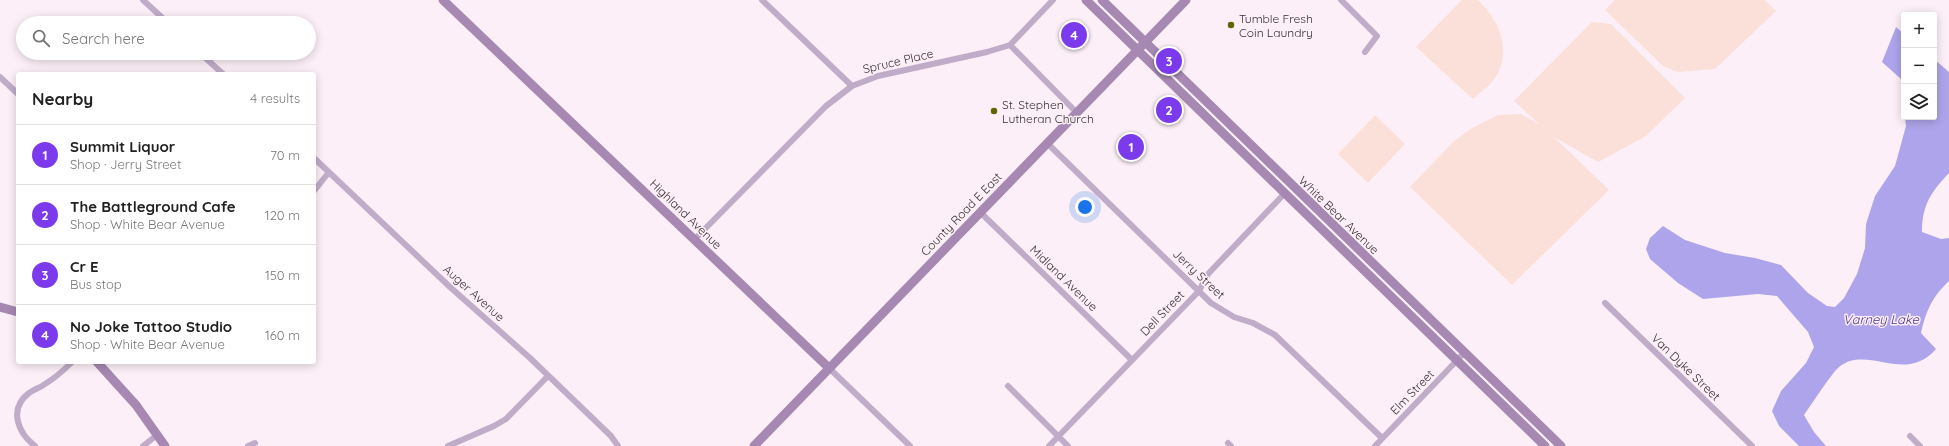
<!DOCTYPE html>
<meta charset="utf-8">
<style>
body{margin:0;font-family:Quicksand,sans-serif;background:#f6f6f6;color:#222}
.controls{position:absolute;right:12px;top:12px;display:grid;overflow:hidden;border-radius:4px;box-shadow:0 2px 10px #0003}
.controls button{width:36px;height:36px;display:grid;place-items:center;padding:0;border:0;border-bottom:1px solid #e0e0e0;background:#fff;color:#222;font:20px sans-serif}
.you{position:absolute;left:1085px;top:207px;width:14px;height:14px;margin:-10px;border:3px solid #fff;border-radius:50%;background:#1a73e8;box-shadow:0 0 0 6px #1a73e833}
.badge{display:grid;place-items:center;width:26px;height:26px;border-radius:50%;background:#7c3aed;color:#fff;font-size:13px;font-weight:700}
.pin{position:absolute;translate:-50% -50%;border:2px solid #fff;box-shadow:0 1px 4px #0006}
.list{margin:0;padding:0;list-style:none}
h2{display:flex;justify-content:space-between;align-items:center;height:52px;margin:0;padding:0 16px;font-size:17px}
h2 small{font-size:13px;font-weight:400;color:#767676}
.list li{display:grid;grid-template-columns:26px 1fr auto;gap:12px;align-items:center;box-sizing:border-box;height:60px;padding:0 16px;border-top:1px solid #e0e0e0}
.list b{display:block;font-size:15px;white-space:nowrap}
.list p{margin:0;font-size:13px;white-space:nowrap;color:#767676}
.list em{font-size:13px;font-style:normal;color:#767676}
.icon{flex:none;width:22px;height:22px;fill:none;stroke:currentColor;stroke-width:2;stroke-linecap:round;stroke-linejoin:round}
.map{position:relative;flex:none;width:1949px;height:446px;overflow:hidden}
.search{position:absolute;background:#fff;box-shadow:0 2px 10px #0003;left:16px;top:16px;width:300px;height:44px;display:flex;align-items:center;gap:10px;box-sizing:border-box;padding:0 14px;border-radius:22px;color:#767676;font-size:15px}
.panel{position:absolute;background:#fff;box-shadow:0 2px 10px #0003;left:16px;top:72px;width:300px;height:292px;border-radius:4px}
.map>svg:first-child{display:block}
</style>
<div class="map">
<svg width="1949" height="446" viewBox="0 0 1949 446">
<rect width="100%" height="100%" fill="#fdeff7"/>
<path fill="#fbe0d9" d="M1462,0H1478C1498,20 1512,47 1497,75C1492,84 1481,92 1473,99L1416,47Z
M1615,0H1765L1776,11L1715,69L1678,72L1663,66L1605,10Z
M1592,22L1611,24L1685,98L1646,136L1598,162L1554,137L1609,190L1512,285L1410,187L1453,142L1472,128L1498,115L1521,114L1540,125L1514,101Z
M1375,115L1405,144L1368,183L1338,154Z"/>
<path fill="#aea4eb" d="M1896,27L1904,34V107L1901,79L1882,62Z
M1934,59L1949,72V173C1931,192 1922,205 1922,232L1941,239L1949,238V281C1932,297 1926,311 1921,333L1936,349C1905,385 1868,344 1839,367C1831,374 1812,404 1804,415L1814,432L1826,446H1799L1779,426L1772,411L1781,391L1806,363L1814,347L1808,332L1777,296L1758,294L1703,299L1678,283L1650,259L1646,249L1650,238L1663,226L1685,240L1725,253L1755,258L1781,265L1808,293L1827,306L1835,307L1844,298L1857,274L1865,248L1866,224L1875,196L1895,166L1906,126L1905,117H1934Z"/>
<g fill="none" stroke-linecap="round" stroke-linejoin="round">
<path stroke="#c0acc8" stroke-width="6" d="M143,0L168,23
M762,0L852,86
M1341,0L1377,36L1365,52
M1010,45L1076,112
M200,53L223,74
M0,77L18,94
M1047,143L1211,303L1234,317L1253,323L1275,335L1382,438
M314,158L450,287L530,358L611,436L618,446
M314,191L329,172
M980,212L1132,360
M695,239L826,106L852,86L878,76L987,52L1010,45L1053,0
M1605,303L1752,446
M829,368L910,446
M1008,386L1068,446
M1910,436L1920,446
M1228,443L1231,446
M35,446C18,433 8,409 29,393C34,389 40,388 45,384C55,378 64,370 72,362
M143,446L157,435
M248,446L255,443
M448,446L494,426L506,419L548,376
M1049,446L1199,291L1208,274L1285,193
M1375,446L1464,353"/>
<path stroke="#a688b2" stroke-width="9" d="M443,0L829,368
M1086,0L1545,446
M1102,0L1561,446
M0,307L18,312
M97,362L136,405L165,446
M754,446L1186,0"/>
</g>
<g fill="#616400" stroke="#fdeff7" stroke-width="1.5">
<circle cx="1231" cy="25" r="4"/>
<circle cx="994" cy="111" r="4"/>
</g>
<g text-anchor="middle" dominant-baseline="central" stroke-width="3" stroke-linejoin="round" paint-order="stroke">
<g font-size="12" fill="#353033" stroke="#fdeff7" text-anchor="start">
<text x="1239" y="18">Tumble Fresh<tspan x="1239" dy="14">Coin Laundry</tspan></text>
<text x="1002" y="104">St. Stephen<tspan x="1002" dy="14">Lutheran Church</tspan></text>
</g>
<g font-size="12" fill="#353033" stroke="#fdeff7">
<text transform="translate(898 61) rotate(-13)">Spruce Place</text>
<text transform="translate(686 214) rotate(44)">Highland Avenue</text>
<text transform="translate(961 214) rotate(-46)">County Road E East</text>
<text transform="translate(1339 215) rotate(44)">White Bear Avenue</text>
<text transform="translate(1199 274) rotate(43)">Jerry Street</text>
<text transform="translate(1064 278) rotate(44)">Midland Avenue</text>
<text transform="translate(474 293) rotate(42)">Auger Avenue</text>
<text transform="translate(1162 313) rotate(-46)">Dell Street</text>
<text transform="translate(1686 367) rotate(44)">Van Dyke Street</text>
<text transform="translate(1412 392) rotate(-46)">Elm Street</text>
</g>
<g font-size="13" font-style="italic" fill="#4a3689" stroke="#fdeff7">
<text x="1881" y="319">Varney Lake</text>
</g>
</g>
</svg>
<div class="controls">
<button>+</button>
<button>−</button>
<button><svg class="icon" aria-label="layers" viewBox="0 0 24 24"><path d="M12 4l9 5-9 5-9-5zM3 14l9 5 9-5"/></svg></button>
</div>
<div class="you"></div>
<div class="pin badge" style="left:1131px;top:147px">1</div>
<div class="pin badge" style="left:1169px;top:110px">2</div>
<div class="pin badge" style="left:1169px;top:61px">3</div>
<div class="pin badge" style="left:1074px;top:35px">4</div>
<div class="search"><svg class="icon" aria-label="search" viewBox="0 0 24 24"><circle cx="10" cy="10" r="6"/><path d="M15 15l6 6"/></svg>Search here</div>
<section class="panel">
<h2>Nearby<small>4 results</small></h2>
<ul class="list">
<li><span class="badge">1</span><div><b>Summit Liquor</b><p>Shop · Jerry Street</p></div><em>70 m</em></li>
<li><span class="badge">2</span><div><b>The Battleground Cafe</b><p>Shop · White Bear Avenue</p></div><em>120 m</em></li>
<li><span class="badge">3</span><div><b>Cr E</b><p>Bus stop</p></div><em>150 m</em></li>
<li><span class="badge">4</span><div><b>No Joke Tattoo Studio</b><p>Shop · White Bear Avenue</p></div><em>160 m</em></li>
</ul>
</section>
</div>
